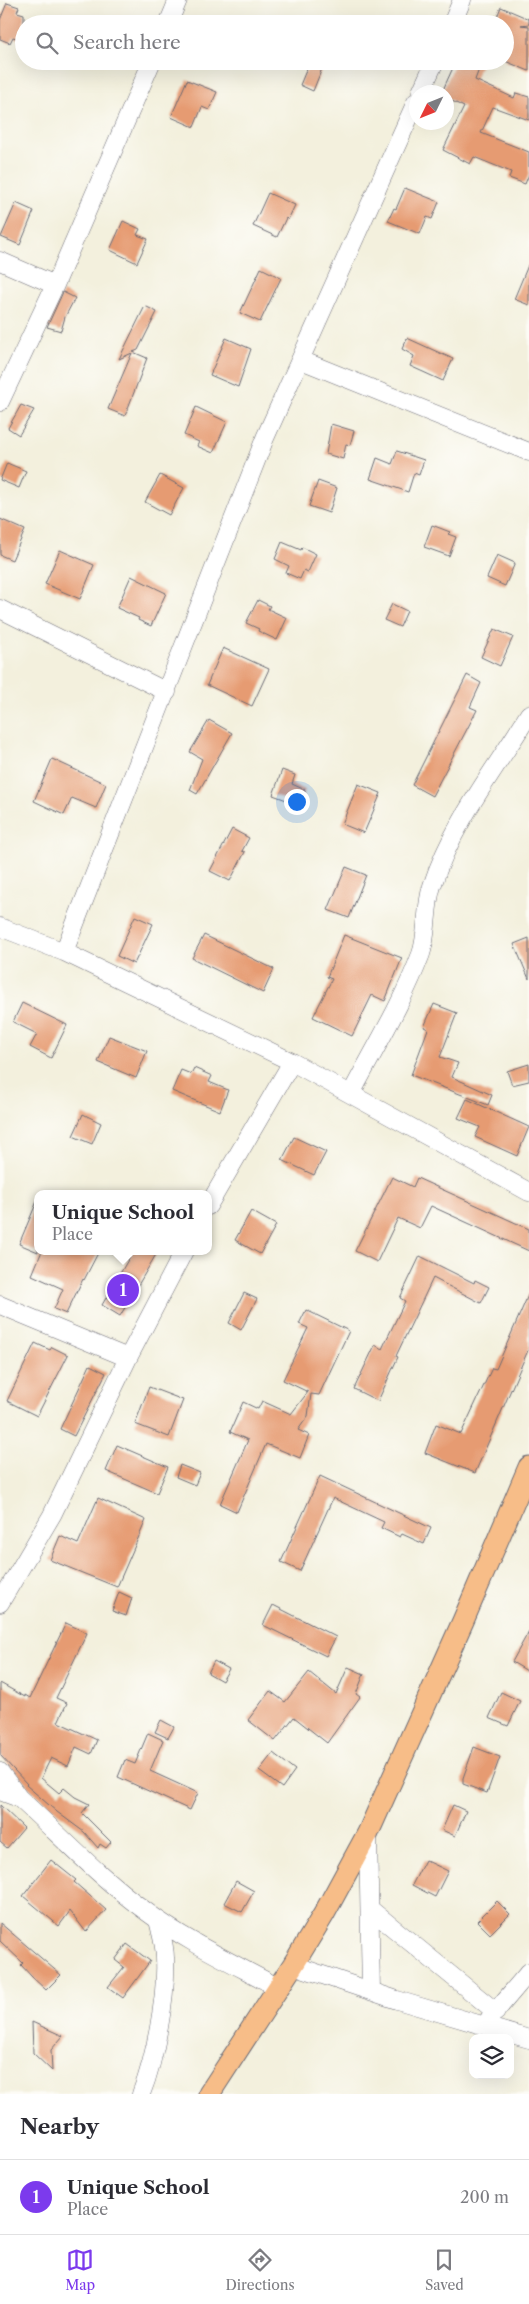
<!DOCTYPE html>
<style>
body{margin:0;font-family:"Libre Caslon Text",serif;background:#f2f2f3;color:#2b2b33}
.controls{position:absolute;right:15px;bottom:15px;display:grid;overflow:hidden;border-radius:10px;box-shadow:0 5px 20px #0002}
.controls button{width:45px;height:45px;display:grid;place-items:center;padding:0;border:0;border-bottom:1px solid #e1e1e2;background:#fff;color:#2b2b33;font:25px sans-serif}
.compass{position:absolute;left:409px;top:85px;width:45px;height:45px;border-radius:50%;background:#fff;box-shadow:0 5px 20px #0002;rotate:227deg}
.you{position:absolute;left:296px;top:801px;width:18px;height:18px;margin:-12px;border:4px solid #fff;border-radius:50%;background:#1a73e8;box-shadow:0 0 0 8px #1a73e833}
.badge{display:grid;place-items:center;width:32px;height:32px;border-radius:50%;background:#7c3aed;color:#fff;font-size:16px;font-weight:700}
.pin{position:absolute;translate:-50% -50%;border:2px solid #fff;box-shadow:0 1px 5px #0006}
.popup{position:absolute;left:34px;top:1190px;width:178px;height:65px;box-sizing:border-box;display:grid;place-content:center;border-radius:10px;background:#fff;filter:drop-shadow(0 1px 4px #0005);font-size:16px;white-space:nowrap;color:#7c7c81}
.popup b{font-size:19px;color:#2b2b33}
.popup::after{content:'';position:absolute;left:50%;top:100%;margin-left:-10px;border:10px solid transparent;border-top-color:#fff}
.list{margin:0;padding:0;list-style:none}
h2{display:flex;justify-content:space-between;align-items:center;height:65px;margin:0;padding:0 20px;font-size:21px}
h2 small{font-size:16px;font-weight:400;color:#7c7c81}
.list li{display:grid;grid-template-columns:32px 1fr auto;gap:15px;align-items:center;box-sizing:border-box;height:75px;padding:0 20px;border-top:1px solid #e1e1e2}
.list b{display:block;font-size:19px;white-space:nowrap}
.list p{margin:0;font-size:16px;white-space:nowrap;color:#7c7c81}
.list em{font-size:16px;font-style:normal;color:#7c7c81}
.icon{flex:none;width:28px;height:28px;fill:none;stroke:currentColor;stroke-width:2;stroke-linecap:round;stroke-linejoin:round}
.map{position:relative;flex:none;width:529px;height:2094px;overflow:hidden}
.search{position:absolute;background:#fff;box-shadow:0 5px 20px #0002;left:15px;right:15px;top:15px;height:55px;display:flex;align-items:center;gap:12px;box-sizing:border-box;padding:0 18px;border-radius:28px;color:#7c7c81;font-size:19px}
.sheet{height:140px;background:#fff}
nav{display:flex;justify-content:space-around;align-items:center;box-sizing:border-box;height:70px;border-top:1px solid #e1e1e2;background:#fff;font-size:14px;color:#7c7c81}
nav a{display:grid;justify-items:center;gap:2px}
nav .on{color:#7c3aed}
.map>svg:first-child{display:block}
</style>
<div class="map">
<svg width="529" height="2094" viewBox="0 0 529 2094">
<rect width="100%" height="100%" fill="#fdfcf7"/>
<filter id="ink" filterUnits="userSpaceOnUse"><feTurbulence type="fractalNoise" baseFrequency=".02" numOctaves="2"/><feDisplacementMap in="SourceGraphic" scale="10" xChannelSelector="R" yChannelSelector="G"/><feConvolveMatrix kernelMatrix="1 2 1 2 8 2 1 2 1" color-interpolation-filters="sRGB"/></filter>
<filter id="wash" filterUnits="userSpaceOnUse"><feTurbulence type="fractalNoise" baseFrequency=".0096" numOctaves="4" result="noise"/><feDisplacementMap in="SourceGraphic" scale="20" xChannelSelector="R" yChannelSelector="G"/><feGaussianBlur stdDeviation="1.12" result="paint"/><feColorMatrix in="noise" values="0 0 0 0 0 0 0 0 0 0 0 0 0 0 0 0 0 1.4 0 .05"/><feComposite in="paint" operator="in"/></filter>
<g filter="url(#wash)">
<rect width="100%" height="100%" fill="#f3f0dd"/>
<g id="blocks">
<path fill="#e69b72" d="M7,3L19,7L17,12L24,14V41L13,37L10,43L0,39V20Z
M501,7L529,19V24L521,25L529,26V71L505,61V24H494Z
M310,61H325L313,91L300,85Z
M456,61H482L475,80L514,98L516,93L529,97V120L493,107L481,133L529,152V174L525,184L509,178L511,172L474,157L470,164L443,150L464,107L446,98V92H442Z
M187,80L217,92L209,110L202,107L194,127L171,117Z
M405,188L439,202L432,219L427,217L420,234L388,221L394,208L396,209Z
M268,193L295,205L288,220L286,218L277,237L253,226Z
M16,203L34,211L20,245L1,237Z
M123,221L140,229L137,235L148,239L137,263L110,250Z
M529,263V305L514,299Z
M261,268L281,278L260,322L240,313Z
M63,292L75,298L65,317L61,331L47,327Z
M145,306L157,312L138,350L133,352L147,358L125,416L108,409L132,353L119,359Z
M226,338L251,349L238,387L210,375Z
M407,338L453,359L443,381L410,366L414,356L402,349Z
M21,405L34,410L19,435L8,428Z
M196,407L227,422L213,453L197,446L199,442L184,435Z
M331,424L354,431L350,445L346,444L343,459L326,454Z
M397,451L424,460L419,475L414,473L408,492L370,479L377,458L392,464Z
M7,463L26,471L19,488L0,480Z
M160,475L184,488L169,515L145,502Z
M318,481L337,488L329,513L309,506Z
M0,519L25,530L12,560L0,555Z
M432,525L450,532L448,534L456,537L449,556L424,547Z
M282,542L301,550L302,547L316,554L308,572L304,570L300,579L286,573L289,566L275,559Z
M60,550L94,565L80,599L45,584Z
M497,555L515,563L505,586L487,578Z
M131,576L166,593L151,626L138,620L139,618L117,608Z
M258,600L270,606L268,609L287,618L277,640L258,631L259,629L246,623Z
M392,604L407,611L400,627L384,620Z
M494,629L513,637L500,666L481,657Z
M223,648L269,669L252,706L207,685Z
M467,675L481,683L470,707L477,710L432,796L412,785Z
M209,720L232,733L197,794L190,790L202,759L190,752Z
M52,759L106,784L96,808L72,798L64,815L34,801Z
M282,770L295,775L292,784L305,790L300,805L273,795Z
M358,784L381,793L364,833L342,824Z
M232,829L249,838L242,851L245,852L230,881L210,871Z
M346,867L366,875L349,918L328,910Z
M135,916L153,924L134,964L117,956Z
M204,935L274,969L263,993L192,958Z
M344,935L402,958L385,1001L372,995L352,1036L313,1017L332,979L327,977Z
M529,938V979L514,944Z
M22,1003L67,1025L51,1058L30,1047L37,1034L13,1022Z
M434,1004L457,1013L440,1057L458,1063L452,1077L492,1095L488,1105L411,1075L428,1029L424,1027Z
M109,1036L147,1051L136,1078L98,1062Z
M529,1064V1081L512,1085L507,1071Z
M194,1068L212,1076L209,1082L228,1090L220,1111L172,1091L181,1070L191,1074Z
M467,1099L529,1127L517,1156L475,1137L480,1127L458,1118Z
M83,1114L101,1123L92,1144L73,1136Z
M294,1137L326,1152L314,1175L282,1160Z
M392,1177L413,1187L417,1178L529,1229V1251L431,1206L420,1228L398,1218L377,1262L355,1251Z
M38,1199V1252L19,1244Z
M251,1211L276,1225L260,1254L235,1240Z
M42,1251H99L84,1280L83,1279L66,1314L54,1309L63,1289L32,1275Z
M133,1251H158L120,1316L102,1305Z
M420,1256L474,1283L475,1280L489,1287L481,1303L433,1278L396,1356L398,1357L378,1401L354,1389L375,1345L382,1349L405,1301L400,1298Z
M244,1293L257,1299L241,1330L229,1323Z
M529,1293V1348L475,1473L425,1453L436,1424L461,1434L492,1368L496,1369Z
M306,1310L349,1331L319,1395L311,1394L308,1416L298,1430L309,1435L300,1458L266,1444L237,1512L220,1504L248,1440L230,1432L243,1402L258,1409L262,1401L291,1414L308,1392L283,1380L308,1328L299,1324Z
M35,1343L50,1350L52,1347L68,1355L37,1416L7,1401Z
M90,1365L106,1373L74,1436L60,1429Z
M149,1387L183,1400L169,1437L135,1424Z
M117,1445L168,1467L157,1493L106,1471Z
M180,1465L200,1473L195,1485L176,1477Z
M320,1476L431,1528L424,1544L402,1534L400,1537L381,1528L384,1522L333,1498L300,1571L281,1562Z
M98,1498L146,1520L117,1587L50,1560L60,1536L78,1544Z
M119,1592L132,1598L126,1616L112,1611Z
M273,1605L336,1637L326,1656L263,1625Z
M66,1623L87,1633L56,1698L67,1703L58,1722L97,1740L91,1754L76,1747L68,1766L51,1758L41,1778L59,1793L64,1788L75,1797L89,1804L82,1813L111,1842L106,1848L100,1844L98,1848L84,1832L57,1812L26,1785L27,1784L0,1755V1683L25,1697V1695L30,1698Z
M529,1631V1672L512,1662Z
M214,1661L229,1669L222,1681L208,1673Z
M348,1667L364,1674L356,1694L360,1697L327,1743L294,1717L275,1741L248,1720L270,1691L285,1702L309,1672L336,1694Z
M501,1692L520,1701L508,1726L489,1718Z
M161,1720L174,1727L168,1738L155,1732Z
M148,1733L163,1740L150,1771L198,1793L190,1810L118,1777L125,1760L135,1764Z
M474,1747L500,1757L487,1793L463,1784V1778Z
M273,1753L295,1770L282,1788L259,1771Z
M0,1805L24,1828L7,1848L0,1842Z
M453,1805L466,1811L455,1836L442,1830Z
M51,1860L76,1880L74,1882L106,1910L86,1932L70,1911L59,1926L23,1896Z
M425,1860L448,1871L435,1897L412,1885Z
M236,1881L254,1891L242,1912L224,1903Z
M497,1901L510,1914L490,1934L477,1921Z
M0,1923L61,1975L46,1990L32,1977L21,1965L23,1963L0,1941Z
M127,1944L150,1961L123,1998L108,1987L124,1967L115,1960Z
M32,2022L63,2036L51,2050L52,2071L33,2053Z"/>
</g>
</g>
<g filter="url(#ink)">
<use href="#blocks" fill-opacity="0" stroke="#6b6a74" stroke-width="1"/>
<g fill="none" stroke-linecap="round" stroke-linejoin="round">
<defs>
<path id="minor" d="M168,24L178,0
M452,24L462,0
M421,92L435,61
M0,261L55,285
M301,360L529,452
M0,402L55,285L152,61
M0,609L167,692
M0,927L64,952L292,1062L529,1192
M64,952L265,438L416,102
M351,1094C375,1048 403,1002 421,954C428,934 425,907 432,886C453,822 495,770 529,714
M208,1206L292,1062
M0,1305L128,1358
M0,1603L52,1515L128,1358L184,1251
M0,1772L19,1798
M0,1791L19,1798C61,1836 101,1879 147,1912C187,1942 235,1964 279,1988
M368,1833L371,1991
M370,1909L496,2012
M293,1965L397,2000L529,2039
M489,2019L529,1972
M141,2094C155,2059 167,1996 165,1958C165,1946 161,1933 158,1920"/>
<path id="major" d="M209,2094L293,1965L324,1914L368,1833L463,1621L529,1467"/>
</defs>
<use href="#minor" stroke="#6b6a74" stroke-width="19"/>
<use href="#major" stroke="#6b6a74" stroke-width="23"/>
<use href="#minor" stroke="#fff" stroke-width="18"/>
<use href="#major" stroke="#f7bd88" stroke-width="21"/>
</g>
</g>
</svg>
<div class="controls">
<button><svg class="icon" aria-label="layers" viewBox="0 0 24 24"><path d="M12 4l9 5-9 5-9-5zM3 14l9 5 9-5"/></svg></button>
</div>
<svg class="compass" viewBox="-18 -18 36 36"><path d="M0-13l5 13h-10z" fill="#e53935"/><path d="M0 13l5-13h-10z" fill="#7c7c81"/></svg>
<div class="you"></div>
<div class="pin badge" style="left:123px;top:1290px">1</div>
<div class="popup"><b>Unique School</b>Place</div>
<div class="search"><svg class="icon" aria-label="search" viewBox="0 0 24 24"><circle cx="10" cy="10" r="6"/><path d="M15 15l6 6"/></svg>Search here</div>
</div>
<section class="sheet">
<h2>Nearby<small></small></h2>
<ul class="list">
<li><span class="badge">1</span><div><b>Unique School</b><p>Place</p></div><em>200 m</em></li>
</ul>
</section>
<nav>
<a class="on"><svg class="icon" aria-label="map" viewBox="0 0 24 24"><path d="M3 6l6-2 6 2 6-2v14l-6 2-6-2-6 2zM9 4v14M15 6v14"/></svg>Map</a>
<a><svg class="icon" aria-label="directions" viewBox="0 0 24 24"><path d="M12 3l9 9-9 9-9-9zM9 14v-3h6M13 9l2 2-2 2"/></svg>Directions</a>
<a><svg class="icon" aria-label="saved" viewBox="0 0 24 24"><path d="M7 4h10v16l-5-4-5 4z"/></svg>Saved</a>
</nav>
